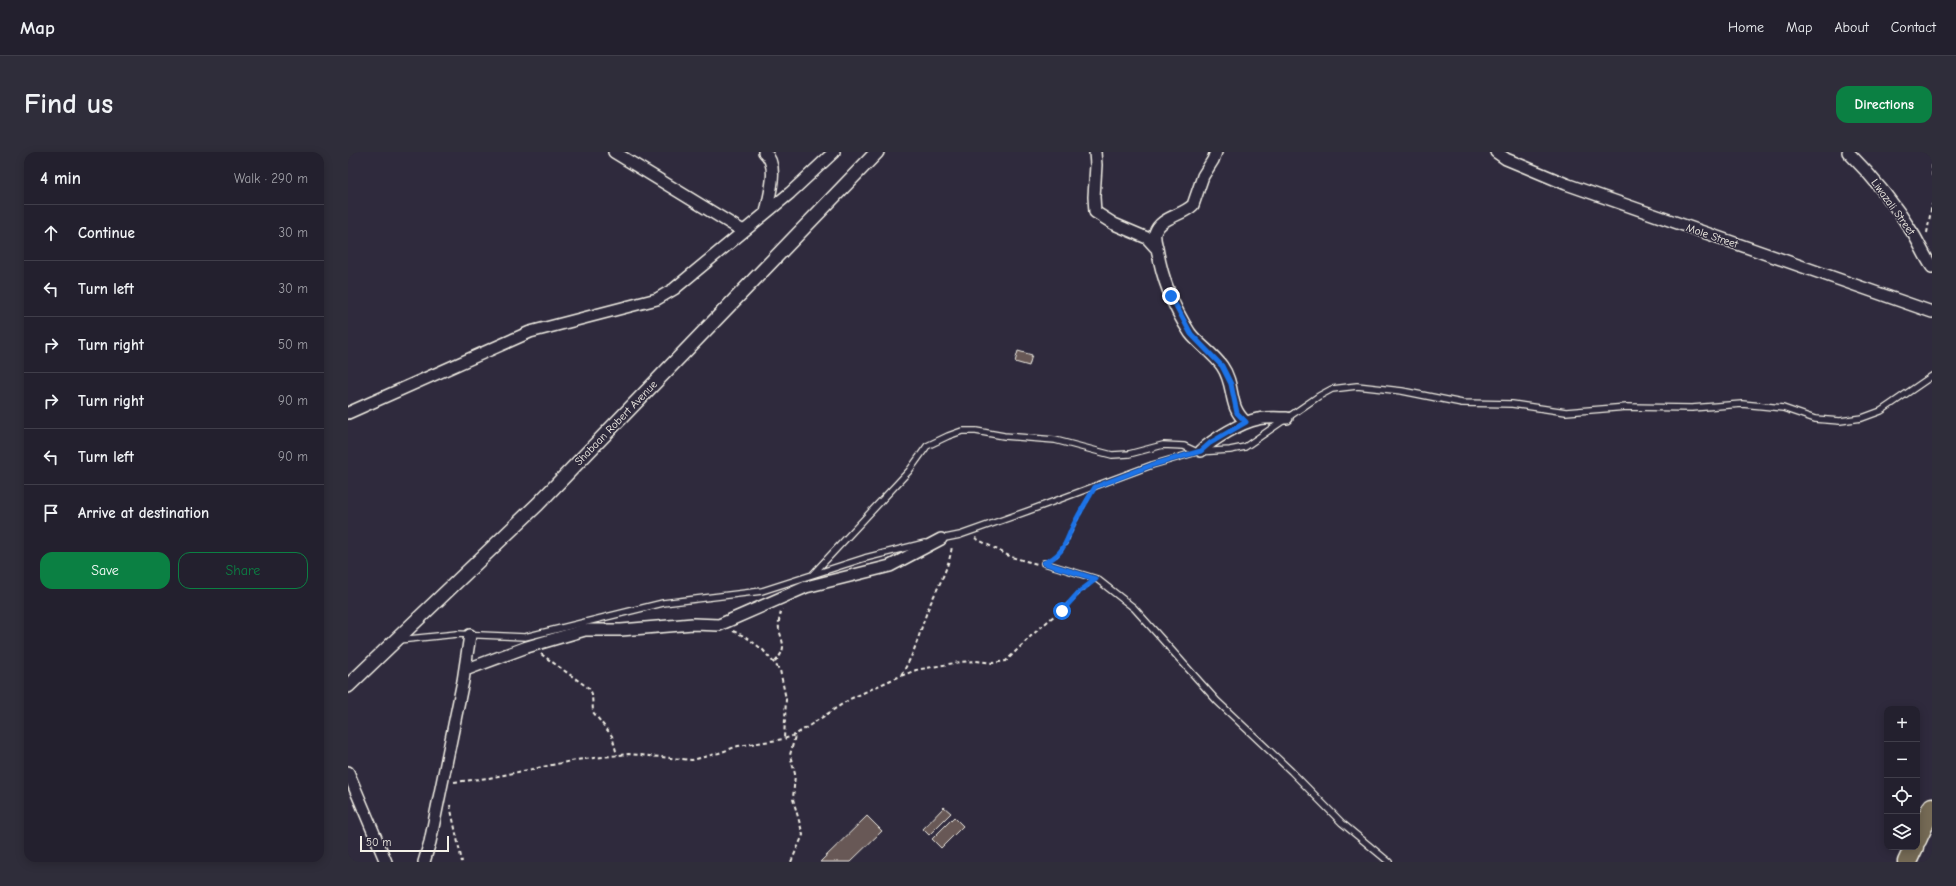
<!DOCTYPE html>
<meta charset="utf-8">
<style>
body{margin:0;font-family:"Comic Neue",sans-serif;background:#2f2d3a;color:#f1f3f6}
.controls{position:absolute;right:12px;bottom:12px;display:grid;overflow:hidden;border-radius:8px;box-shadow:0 2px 10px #0003}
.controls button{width:36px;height:36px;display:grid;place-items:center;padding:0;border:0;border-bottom:1px solid #403e4a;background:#23202e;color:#f1f3f6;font:20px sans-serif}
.scale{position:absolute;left:12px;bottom:10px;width:89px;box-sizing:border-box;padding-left:4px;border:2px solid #f4f1e8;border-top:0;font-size:11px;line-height:14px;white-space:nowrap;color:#f4f1e8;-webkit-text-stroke:3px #2f2a3d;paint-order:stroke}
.stop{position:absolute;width:12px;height:12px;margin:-9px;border:3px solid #1a73e8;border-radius:50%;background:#fff}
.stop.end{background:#1a73e8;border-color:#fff;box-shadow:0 1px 4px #0008}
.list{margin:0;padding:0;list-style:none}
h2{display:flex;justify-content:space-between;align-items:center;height:52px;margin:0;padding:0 16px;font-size:17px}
h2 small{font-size:13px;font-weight:400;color:#a3a3aa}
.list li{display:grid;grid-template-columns:26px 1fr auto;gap:12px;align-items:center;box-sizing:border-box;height:56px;padding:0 16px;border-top:1px solid #403e4a}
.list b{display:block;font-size:15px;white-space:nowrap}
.list em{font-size:13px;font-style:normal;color:#a3a3aa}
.actions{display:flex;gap:8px;padding:12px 16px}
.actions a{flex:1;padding:9px 0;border:1px solid #0b8043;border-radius:12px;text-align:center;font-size:14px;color:#0b8043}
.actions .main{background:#0b8043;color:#fff}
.icon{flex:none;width:22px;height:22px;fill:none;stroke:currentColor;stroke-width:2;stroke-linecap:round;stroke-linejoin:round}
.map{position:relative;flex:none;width:1584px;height:710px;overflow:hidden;border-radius:12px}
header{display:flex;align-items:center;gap:24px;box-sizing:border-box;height:56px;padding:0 20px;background:#23202e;border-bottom:1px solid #403e4a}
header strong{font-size:19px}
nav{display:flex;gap:22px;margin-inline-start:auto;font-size:14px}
.intro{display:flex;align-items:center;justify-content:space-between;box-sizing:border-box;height:96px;padding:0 24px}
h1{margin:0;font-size:28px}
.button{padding:10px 18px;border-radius:12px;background:#0b8043;color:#fff;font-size:14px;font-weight:700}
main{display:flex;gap:24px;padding:0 24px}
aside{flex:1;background:#23202e;border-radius:12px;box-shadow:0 2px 10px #0003}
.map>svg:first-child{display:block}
</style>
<header>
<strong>Map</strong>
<nav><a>Home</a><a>Map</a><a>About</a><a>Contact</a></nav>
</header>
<div class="intro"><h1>Find us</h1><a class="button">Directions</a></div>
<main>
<aside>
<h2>4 min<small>Walk · 290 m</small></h2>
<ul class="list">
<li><svg class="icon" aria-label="ahead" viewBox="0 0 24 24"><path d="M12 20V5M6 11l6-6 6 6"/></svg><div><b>Continue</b></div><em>30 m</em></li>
<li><svg class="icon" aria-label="left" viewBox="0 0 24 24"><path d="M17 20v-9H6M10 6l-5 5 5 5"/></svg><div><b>Turn left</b></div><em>30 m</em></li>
<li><svg class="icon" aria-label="right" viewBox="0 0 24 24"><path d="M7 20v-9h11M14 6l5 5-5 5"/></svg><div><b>Turn right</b></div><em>50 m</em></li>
<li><svg class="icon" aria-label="right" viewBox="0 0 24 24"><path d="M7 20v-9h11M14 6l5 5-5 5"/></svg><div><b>Turn right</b></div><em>90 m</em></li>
<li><svg class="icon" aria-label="left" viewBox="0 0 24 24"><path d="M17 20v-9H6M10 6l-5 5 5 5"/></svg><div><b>Turn left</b></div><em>90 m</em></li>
<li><svg class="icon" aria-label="arrive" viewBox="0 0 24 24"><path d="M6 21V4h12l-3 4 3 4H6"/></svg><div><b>Arrive at destination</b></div></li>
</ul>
<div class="actions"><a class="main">Save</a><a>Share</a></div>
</aside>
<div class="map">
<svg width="1584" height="710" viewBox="0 0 1584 710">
<rect width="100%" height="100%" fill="#2f2a3d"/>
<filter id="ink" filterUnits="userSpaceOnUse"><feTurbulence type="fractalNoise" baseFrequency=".025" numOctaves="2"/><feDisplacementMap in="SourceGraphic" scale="8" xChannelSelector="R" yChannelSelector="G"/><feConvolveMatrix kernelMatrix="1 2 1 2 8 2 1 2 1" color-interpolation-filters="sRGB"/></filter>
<g filter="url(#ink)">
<path fill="#685956" stroke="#f4f1e8" d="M670,199L684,203L681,214L667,210Z
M596,655L603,661L581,683L575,677Z
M519,664L534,679L502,710H472Z
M606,665L615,674L593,696L584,687Z"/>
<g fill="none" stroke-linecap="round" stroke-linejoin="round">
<defs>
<path id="service" d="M592,387L612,383L680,359L804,313L849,300L882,298L897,295L971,244L984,237L1009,234L1054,239L1114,251L1164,252L1218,260L1279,255L1344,256L1394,252L1435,256L1467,267L1492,269L1514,266L1533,259L1584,224
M696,411L749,427L786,456L869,549L943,619L994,671L1041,710
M465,422L561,319L579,294L600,284L614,279H628L656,284L707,288L764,303L781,302L815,293L836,294L849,300
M51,488L109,482L177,485L315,451L414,439L517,406L577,391"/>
<path id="minor" d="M266,0L395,79
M416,0C432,13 421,43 418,61
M747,0L748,13L746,45L747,60L766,72L799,86L809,97
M868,0L865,8L855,24L845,53C834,64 812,65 807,81C806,86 808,92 809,96C814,126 825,155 842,181C851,193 865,201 874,214C888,234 879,254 898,270
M1148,0L1158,7L1218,32L1584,160
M1500,0C1525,25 1547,52 1566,83C1572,93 1577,105 1584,115
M0,261L182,180L309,147L326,137L442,41L486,0
M853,299C865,287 894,270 910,267C919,265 930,266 939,266
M117,518L179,495L237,478H273L345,472L371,473L458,435L542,414L593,387
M0,620L38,710
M76,710L82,690L115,529L122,483"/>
<path id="tertiary" d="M0,534L190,352L529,0"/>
<path id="trunk" d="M1569,688L1584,655
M1559,710L1566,695"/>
</defs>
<use href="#service" stroke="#f4f1e8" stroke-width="8"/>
<use href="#minor" stroke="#f4f1e8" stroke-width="14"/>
<use href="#tertiary" stroke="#f4f1e8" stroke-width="16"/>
<use href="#trunk" stroke="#f4f1e8" stroke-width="21"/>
<path stroke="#f4f1e8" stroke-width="2" stroke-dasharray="4 3" stroke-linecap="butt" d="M1584,13V27
M1579,81L1584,52
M627,386L663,405L689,412
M708,405L719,391L726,373L740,347
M385,479L398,485L415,498L432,518L438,547L436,587
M193,502L242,537L244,542L245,560L264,584L269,603
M427,510C439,496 435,493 431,477C430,470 432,463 434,457
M553,523C568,500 571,481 580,457C589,436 601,417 604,394
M106,630L141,626L228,608L263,604L281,602L344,608L371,601L390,594L436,587L447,583L502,547L543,528L568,518L612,510L628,509L645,511L658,509L683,484L741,433
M102,653L114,710
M443,710L455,683L445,647L447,622L442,603L447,584"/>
<use href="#service" stroke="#2f2a3d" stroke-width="5.5"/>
<use href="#minor" stroke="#2f2a3d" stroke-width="11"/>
<use href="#tertiary" stroke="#2f2a3d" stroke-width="13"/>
<use href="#trunk" stroke="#756a55" stroke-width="18"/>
</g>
</g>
<g fill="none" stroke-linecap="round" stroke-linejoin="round" filter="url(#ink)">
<path stroke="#1a73e8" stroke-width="5" d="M714,459L731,440L748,427L696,411C718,401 717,389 727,370C733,358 740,347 747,335L804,313L853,299L862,291L898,270L889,261L883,232L874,214L843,182L823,144"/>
</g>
<g text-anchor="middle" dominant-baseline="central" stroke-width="3" stroke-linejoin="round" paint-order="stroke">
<g font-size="11" fill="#f4f1e8" stroke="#2f2a3d">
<text transform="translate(1545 55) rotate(54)">Liwazali Street</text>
<text transform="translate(1364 84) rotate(19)">Mole Street</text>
<text transform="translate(268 271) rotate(-46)">Shabaan Robert Avenue</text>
</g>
</g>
</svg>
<div class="controls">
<button>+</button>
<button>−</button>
<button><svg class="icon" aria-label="locate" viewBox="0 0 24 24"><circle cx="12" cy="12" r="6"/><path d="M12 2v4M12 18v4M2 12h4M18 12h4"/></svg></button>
<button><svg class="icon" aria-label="layers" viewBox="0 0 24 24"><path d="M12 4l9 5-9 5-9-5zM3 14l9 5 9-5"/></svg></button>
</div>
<div class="scale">50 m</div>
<div class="stop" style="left:714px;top:459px"></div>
<div class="stop end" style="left:823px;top:144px"></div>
</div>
</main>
